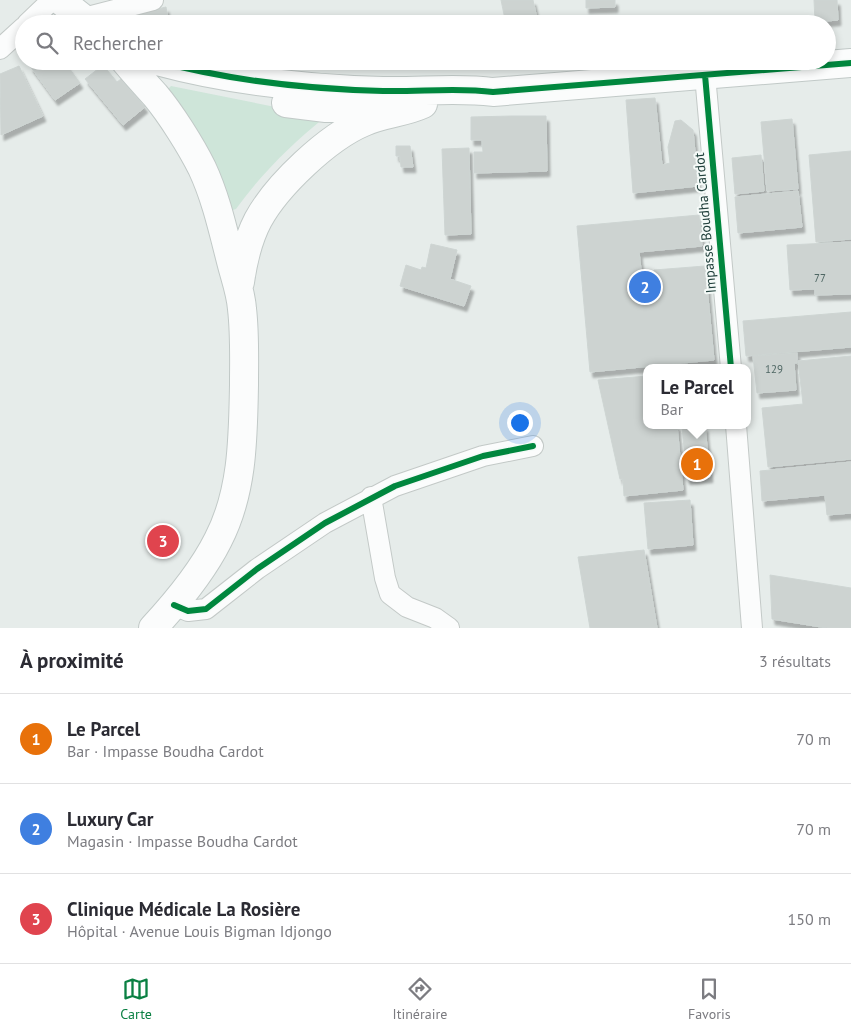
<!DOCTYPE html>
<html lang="fr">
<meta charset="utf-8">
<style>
body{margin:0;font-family:"PT Sans",sans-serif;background:#f7f7f7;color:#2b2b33}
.you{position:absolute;left:519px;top:422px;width:18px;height:18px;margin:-12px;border:4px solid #fff;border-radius:50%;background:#1a73e8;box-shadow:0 0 0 8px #1a73e833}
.badge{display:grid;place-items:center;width:32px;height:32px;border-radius:50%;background:#0b8043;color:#fff;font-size:16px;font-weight:700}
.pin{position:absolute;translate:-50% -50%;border:2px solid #fff;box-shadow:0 1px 5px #0006}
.popup{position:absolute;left:643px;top:364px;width:108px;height:65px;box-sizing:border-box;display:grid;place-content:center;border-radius:10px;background:#fff;filter:drop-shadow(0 1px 4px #0005);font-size:16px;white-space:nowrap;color:#7c7c81}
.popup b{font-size:19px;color:#2b2b33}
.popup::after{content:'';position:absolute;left:50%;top:100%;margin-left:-10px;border:10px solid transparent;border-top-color:#fff}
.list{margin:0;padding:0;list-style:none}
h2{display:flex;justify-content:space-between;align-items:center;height:65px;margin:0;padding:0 20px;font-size:21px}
h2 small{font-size:16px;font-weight:400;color:#7c7c81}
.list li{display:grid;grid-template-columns:32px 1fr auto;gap:15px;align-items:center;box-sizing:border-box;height:90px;padding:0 20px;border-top:1px solid #e1e1e2}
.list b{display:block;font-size:19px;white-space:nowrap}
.list p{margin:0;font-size:16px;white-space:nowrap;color:#7c7c81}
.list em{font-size:16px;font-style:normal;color:#7c7c81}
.icon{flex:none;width:28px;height:28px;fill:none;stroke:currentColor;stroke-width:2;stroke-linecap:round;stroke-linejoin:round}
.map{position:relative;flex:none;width:851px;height:628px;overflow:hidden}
.search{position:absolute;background:#fff;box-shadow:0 2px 8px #0003;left:15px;right:15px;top:15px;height:55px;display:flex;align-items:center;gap:12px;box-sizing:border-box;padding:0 18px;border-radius:28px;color:#7c7c81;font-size:19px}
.sheet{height:335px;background:#fff}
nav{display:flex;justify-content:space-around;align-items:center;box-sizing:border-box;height:70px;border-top:1px solid #e1e1e2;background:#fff;font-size:14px;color:#7c7c81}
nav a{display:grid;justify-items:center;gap:2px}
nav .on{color:#0b8043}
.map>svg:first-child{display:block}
</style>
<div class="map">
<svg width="851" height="628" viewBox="0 0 851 628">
<defs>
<filter id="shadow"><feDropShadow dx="3" dy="5.5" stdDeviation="1" flood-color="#0004"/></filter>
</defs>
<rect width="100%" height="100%" fill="#e6ecea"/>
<path fill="#cee5d9" d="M171,86L325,117C291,145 262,173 236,209L233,210L167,90Z"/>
<path fill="#cdd3d1" stroke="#ced5d3" filter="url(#shadow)" d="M501,0H533L537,19L506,24Z
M586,0H615V7L586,8Z
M814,0H837L838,20L815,22Z
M166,7L169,24H134L132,15Z
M37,61H64L80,83L55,100L30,66Z
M103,65L117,82L121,79L145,107L123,125L85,79Z
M19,66L43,116L1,135L0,74Z
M655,98L662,165L670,163L668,147L675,121L681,120L693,130L698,186L633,193L626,100Z
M511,116H546L547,171L474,173V152H483L482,140H471V117Z
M792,119L798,189L767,191L761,122Z
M396,146H410L413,167H401L400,156H396Z
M469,148L471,234L445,235L442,149Z
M851,151V239L816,242L809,155Z
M761,155L764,191L735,194L732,158Z
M798,191L802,227L738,233L735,197Z
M699,215L702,246L639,252L642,278L654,276V270L705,266L714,360L590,372L577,226Z
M851,242V294L815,295V289L790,290L787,245Z
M431,244L457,250L450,279L471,286L464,306L400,286L406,265L421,270L422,267L426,268Z
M851,312V347L746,356L743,321Z
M797,353V363H794L796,390L757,393L753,356Z
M851,356V459L768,467L762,408L803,404L798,361Z
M647,376V425H677L683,490L624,496L623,479H620L598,380Z
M705,426L710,477L687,479L682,428Z
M851,462V513L827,515L825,495L762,501L760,471Z
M690,500L693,545L648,549L644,503Z
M644,550L657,628H590L578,557Z
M770,575L851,588V628H827L772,619Z"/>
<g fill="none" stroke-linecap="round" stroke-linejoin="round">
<defs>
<path id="street" d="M84,18L153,0
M27,24L52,0
M0,49L24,27
M705,75L731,368
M736,425L752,628
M371,497L385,578L390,594L407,607L435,618L449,628
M174,605L188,611L206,609L257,569L325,523L395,486L483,456L533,446"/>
<path id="secondary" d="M60,0L90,24
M125,61C135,73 145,84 155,95C171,114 191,146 202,168C217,200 224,235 233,269C237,283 241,295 242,309C245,334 244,360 244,385C243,437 243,492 218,540C202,572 178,601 153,628
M157,61C231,81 306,89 383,91C420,92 457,87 493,92L851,63
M286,103L326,108H372
M240,282C243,261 248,239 258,220C277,185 328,137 364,122C383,113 404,113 423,104"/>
</defs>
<use href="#street" stroke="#c3c9c7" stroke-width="22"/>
<use href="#secondary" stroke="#c1c9c7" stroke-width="30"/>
<use href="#street" stroke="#fbfcfc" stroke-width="20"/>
<use href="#secondary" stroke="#fbfcfc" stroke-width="28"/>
<defs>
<path id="cycleway" d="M157,61C231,81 306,89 383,91C420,92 457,87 493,92L851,63
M705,75L731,368
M174,605L188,611L206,609L257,569L325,523L395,486L483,456L533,446"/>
</defs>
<use href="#cycleway" stroke="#f5faf8" stroke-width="9"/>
<use href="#cycleway" stroke="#00873e" stroke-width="6"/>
</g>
<g text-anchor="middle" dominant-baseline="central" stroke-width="4" stroke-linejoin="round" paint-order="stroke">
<g font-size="11" fill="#4e6663">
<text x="820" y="278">77</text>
<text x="774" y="369">129</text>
</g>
<g font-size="14" fill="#22413d" stroke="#f5faf8">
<text transform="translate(705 223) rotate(-95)">Impasse Boudha Cardot</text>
</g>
</g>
</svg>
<div class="you"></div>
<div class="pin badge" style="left:697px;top:464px;background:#e8710a">1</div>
<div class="popup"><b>Le Parcel</b>Bar</div>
<div class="pin badge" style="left:645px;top:287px;background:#3f7fe0">2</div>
<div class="pin badge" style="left:163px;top:541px;background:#e0444e">3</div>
<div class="search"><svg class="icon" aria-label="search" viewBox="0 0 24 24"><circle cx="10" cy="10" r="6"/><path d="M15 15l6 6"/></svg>Rechercher</div>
</div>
<section class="sheet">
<h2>À proximité<small>3 résultats</small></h2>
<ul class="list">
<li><span class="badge" style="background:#e8710a">1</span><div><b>Le Parcel</b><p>Bar · Impasse Boudha Cardot</p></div><em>70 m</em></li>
<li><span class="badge" style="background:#3f7fe0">2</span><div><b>Luxury Car</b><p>Magasin · Impasse Boudha Cardot</p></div><em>70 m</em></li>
<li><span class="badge" style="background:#e0444e">3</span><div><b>Clinique Médicale La Rosière</b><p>Hôpital · Avenue Louis Bigman Idjongo</p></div><em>150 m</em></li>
</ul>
</section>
<nav>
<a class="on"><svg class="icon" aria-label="map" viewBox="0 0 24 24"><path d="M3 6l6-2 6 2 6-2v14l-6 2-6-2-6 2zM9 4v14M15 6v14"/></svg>Carte</a>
<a><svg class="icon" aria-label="directions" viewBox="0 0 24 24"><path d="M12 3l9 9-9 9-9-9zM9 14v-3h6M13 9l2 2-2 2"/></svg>Itinéraire</a>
<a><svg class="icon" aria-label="saved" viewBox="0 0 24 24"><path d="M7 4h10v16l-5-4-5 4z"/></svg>Favoris</a>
</nav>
